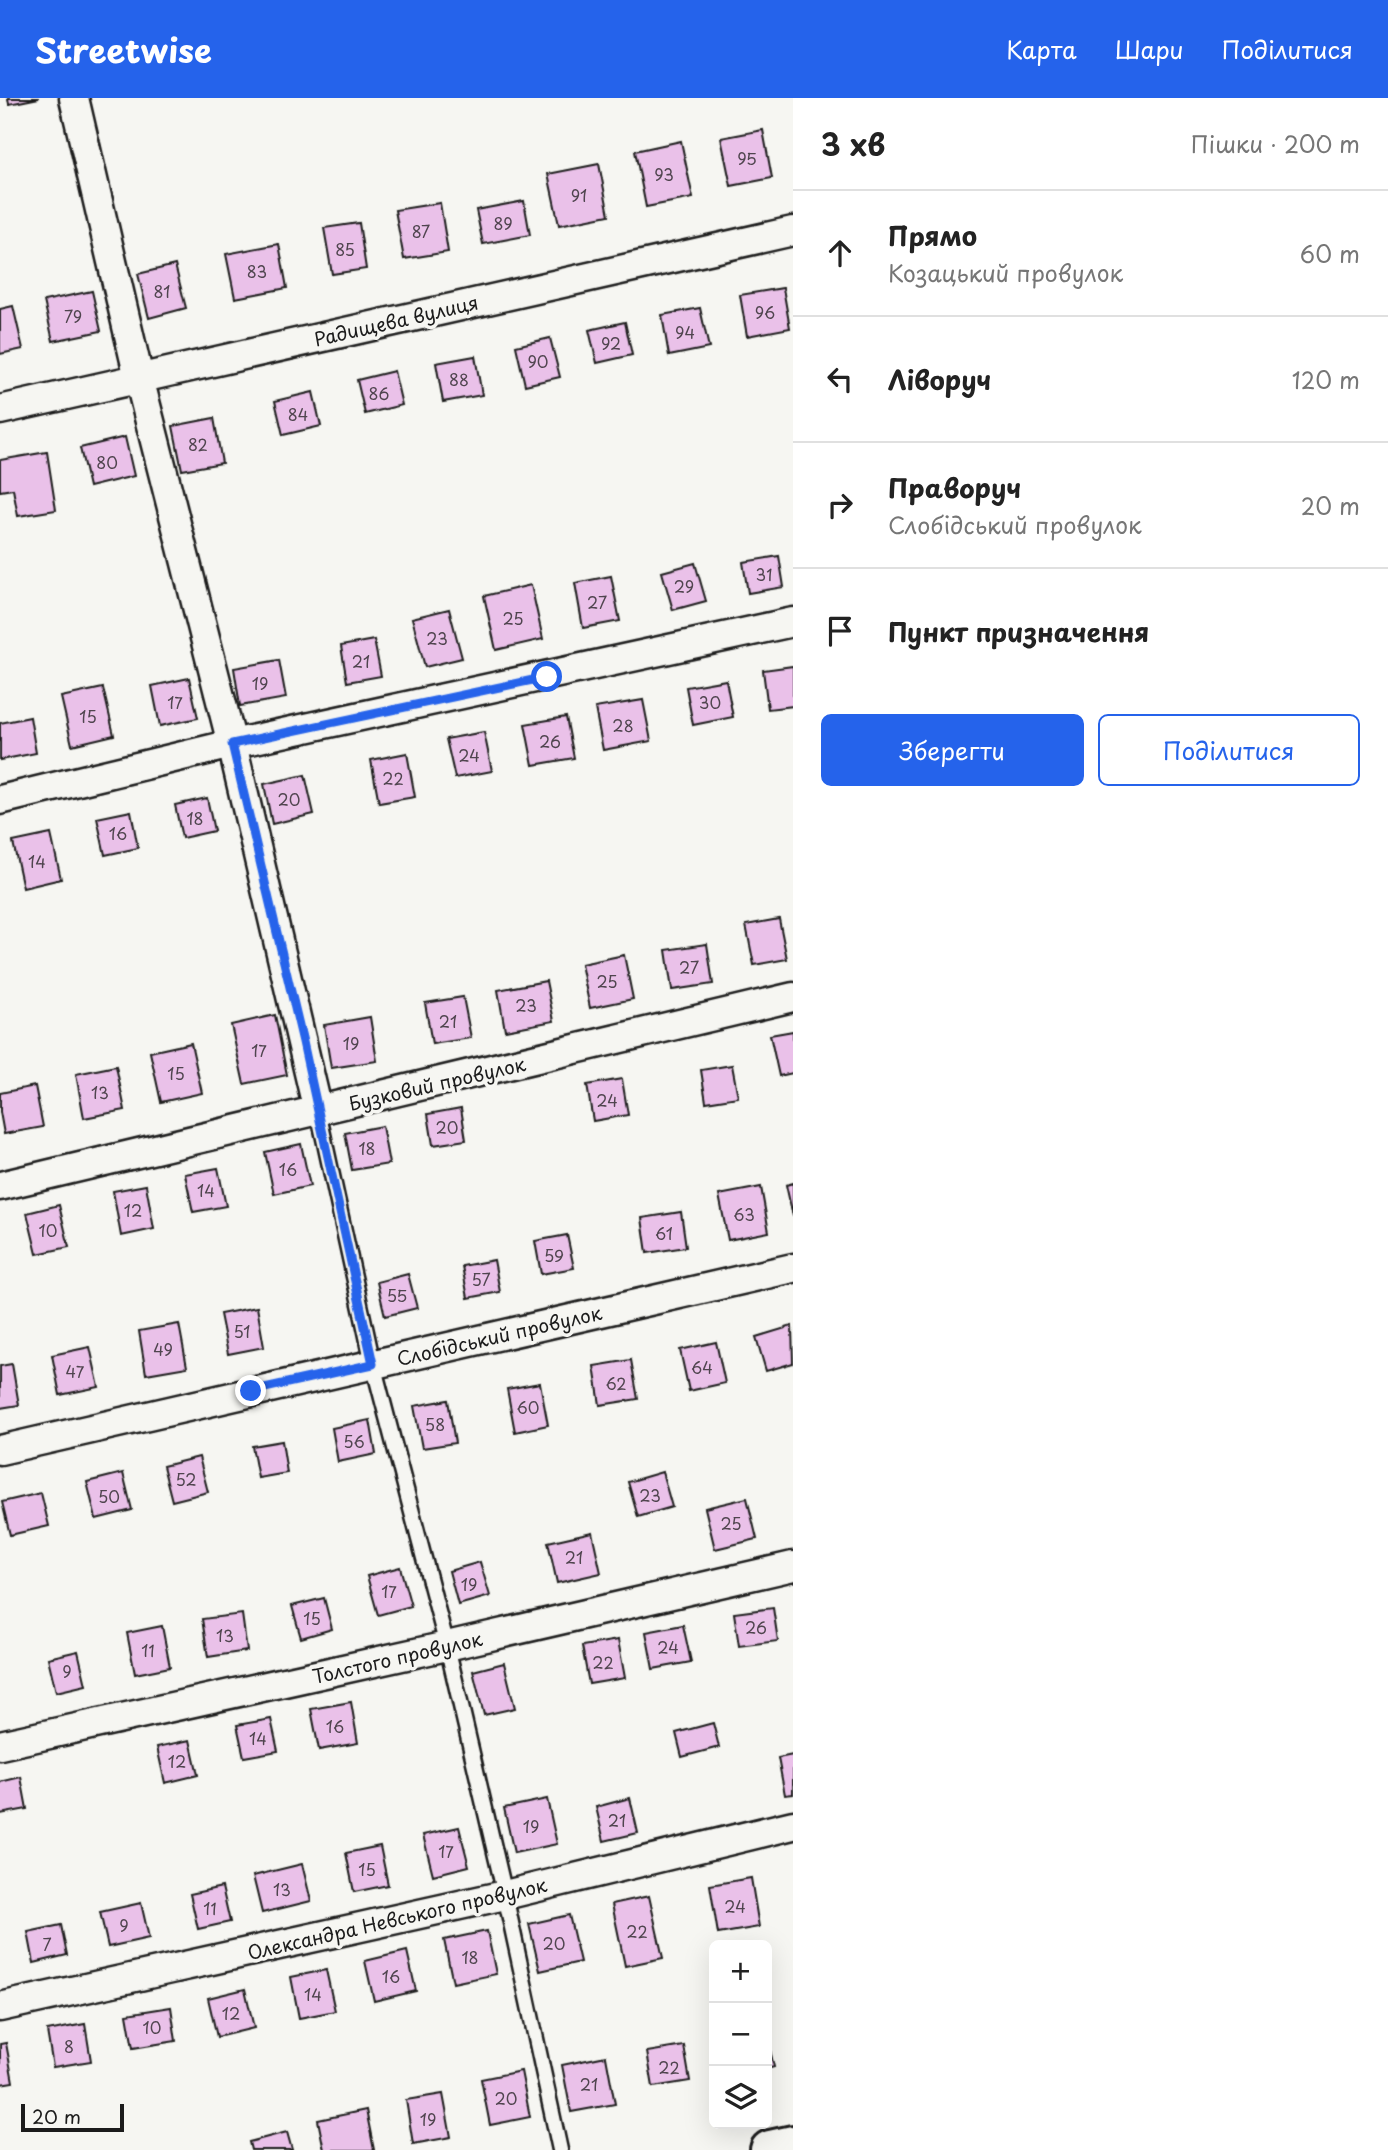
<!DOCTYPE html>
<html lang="uk">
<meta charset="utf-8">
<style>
body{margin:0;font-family:"Playpen Sans",sans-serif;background:#f2f2f2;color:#222}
.controls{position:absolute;right:21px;bottom:21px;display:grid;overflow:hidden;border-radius:10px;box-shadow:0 7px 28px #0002}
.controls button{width:63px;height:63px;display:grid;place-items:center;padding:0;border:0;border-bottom:2px solid #e0e0e0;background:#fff;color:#222;font:35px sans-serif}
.scale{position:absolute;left:21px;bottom:18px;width:103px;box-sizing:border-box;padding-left:7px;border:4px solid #1c1c1c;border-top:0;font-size:19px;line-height:24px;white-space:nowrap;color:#1c1c1c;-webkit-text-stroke:5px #f6f6f2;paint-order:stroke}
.stop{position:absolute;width:21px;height:21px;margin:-16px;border:5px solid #2563eb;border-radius:50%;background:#fff}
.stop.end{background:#2563eb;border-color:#fff;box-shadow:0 2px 7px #0008}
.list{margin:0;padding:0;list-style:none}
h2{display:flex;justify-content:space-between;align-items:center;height:91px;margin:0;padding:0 28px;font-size:30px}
h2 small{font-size:23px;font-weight:400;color:#767676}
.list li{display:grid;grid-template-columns:46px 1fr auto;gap:21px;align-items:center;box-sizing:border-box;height:126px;padding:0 28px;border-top:2px solid #e0e0e0}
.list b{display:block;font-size:26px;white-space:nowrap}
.list p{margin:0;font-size:23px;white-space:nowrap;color:#767676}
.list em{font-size:23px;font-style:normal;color:#767676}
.actions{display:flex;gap:14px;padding:21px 28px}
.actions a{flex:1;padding:16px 0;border:2px solid #2563eb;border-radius:10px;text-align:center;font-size:24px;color:#2563eb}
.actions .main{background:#2563eb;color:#fff}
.icon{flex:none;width:38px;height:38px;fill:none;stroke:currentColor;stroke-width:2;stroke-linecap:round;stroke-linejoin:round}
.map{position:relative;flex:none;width:793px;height:2052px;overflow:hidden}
header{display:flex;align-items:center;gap:42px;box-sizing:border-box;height:98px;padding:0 35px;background:#2563eb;color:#fff}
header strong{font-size:33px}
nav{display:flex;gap:38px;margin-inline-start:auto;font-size:24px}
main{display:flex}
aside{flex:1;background:#fff}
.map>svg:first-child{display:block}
</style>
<header>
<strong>Streetwise</strong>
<nav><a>Карта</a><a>Шари</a><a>Поділитися</a></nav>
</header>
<main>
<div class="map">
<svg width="793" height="2052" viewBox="0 0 793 2052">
<rect width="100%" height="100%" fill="#f6f6f2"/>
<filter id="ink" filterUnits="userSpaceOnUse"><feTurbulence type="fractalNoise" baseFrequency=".0143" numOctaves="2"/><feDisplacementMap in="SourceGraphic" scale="14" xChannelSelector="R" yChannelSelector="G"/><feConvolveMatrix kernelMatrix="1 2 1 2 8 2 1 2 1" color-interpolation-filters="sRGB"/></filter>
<g filter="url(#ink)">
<path fill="#eac1e9" stroke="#1c1c1c" stroke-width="2" d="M8,0H39L9,6Z
M763,32L772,80L731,88L721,40Z
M681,43L693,100L646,109L635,53Z
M599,66L609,117L559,127L548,76Z
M524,103L530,137L483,146L476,112Z
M440,105L448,154L404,161L395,112Z
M359,125L366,171L332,176L324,130Z
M279,146L287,190L235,200L226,156Z
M175,167L186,210L149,220L138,176Z
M783,190L790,230L747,238L740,197Z
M92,193L101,233L53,243L44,203Z
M13,208L23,251L0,256V211Z
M700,210L709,250L669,258L662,217Z
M625,224L632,257L597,265L589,232Z
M550,240L560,279L525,287L516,248Z
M475,258L482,297L443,304L436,265Z
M394,273L402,307L365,316L357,282Z
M313,294L321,328L283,337L275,303Z
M214,320L222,365L182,372L173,328Z
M125,339L134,378L89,389L80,350Z
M47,354L56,412L18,418L13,391L0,393V362Z
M779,458L784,489L748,495L743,464Z
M695,465L706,503L673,512L662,474Z
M611,478L620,523L583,530L575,485Z
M531,487L543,541L496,552L484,498Z
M449,511L462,560L425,569L412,520Z
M374,542L381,578L347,584L341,548Z
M279,562L286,600L240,608L234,570Z
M793,568V608L768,611L763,572Z
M189,580L198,620L160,628L152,588Z
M726,582L733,619L693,627L686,589Z
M103,590L114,637L72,647L61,599Z
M643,602L651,643L603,652L595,610Z
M30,619L36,655L0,662V625Z
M566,619L574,660L533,667L525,626Z
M484,634L492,673L455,680L446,641Z
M407,655L415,699L379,705L371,662Z
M305,677L314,716L272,726L264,686Z
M207,700L214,733L182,740L175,707Z
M131,713L138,750L105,757L97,720Z
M51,736L61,781L23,790L13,744Z
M779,821L787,861L754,867L746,827Z
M707,846L713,886L672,892L666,852Z
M624,857L633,901L590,910L581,866Z
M546,883L554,923L505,932L498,892Z
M463,899L471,940L432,946L425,905Z
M275,917L287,977L244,986L231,927Z
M370,919L377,963L331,970L324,927Z
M793,933V975L779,978L770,937Z
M191,945L202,995L161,1004L150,954Z
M732,967L738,999L706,1004L701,972Z
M116,968L125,1012L84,1020L76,976Z
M622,981L628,1017L593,1023L587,987Z
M35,988L43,1029L4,1036L0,1014V995Z
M461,1010L466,1042L433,1047L428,1016Z
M382,1028L389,1066L352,1072L345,1035Z
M301,1046L310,1088L274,1096L265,1054Z
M218,1070L226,1108L193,1114L185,1076Z
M793,1085V1118L786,1087Z
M146,1087L154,1131L121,1138L113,1093Z
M761,1089L769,1134L728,1142L719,1097Z
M59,1107L69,1149L37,1156L27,1115Z
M681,1114L686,1149L647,1155L642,1120Z
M567,1137L574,1170L541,1176L535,1143Z
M494,1162L500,1194L468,1200L462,1168Z
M408,1176L417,1210L385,1218L377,1184Z
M257,1209L264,1249L228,1256L220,1216Z
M179,1226L187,1269L146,1276L139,1233Z
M792,1228L793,1265L766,1273L756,1239Z
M716,1244L725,1285L689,1293L680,1252Z
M90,1249L99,1289L60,1297L52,1257Z
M631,1262L638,1301L600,1307L594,1268Z
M12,1266L19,1307L0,1310V1268Z
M540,1285L548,1327L515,1334L507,1291Z
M448,1302L455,1345L422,1350L414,1308Z
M370,1322L376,1356L338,1364L332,1330Z
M282,1343L287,1375L258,1380L252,1348Z
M199,1359L208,1394L172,1403L163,1368Z
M662,1374L672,1409L638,1419L628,1384Z
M123,1375L132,1412L96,1421L87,1384Z
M41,1395L49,1428L10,1437L2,1404Z
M747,1400L757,1441L715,1451L705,1410Z
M592,1434L601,1475L557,1485L548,1444Z
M480,1464L490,1498L458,1507L449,1473Z
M400,1469L411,1508L378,1517L367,1478Z
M324,1500L332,1531L301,1540L292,1508Z
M773,1510L778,1543L739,1548L734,1515Z
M242,1516L247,1553L208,1559L202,1521Z
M683,1527L691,1564L653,1571L646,1534Z
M162,1528L170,1569L135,1576L127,1535Z
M618,1542L625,1580L589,1586L582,1548Z
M78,1553L86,1587L56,1594L48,1560Z
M504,1565L515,1610L484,1617L473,1573Z
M351,1604L358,1645L319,1652L311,1611Z
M271,1621L278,1653L244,1659L237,1627Z
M713,1625L719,1649L682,1659L676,1635Z
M190,1642L198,1677L165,1685L157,1649Z
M793,1657V1696L785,1697L778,1660Z
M21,1679L27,1711L0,1716V1684Z
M630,1700L638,1735L604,1743L596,1709Z
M547,1701L557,1746L514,1755L504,1710Z
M459,1729L469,1768L433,1777L423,1737Z
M380,1748L388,1787L354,1794L346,1755Z
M302,1766L311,1803L262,1815L253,1778Z
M751,1780L759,1829L718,1836L710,1787Z
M222,1789L230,1824L198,1831L190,1796Z
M649,1798L663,1860L625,1868L612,1806Z
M141,1805L149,1840L108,1849L100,1814Z
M569,1817L580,1864L540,1873L529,1826Z
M61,1827L67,1857L34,1865L28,1834Z
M487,1833L496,1876L453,1885L444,1842Z
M407,1853L416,1893L374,1903L365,1863Z
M326,1872L335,1913L299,1920L291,1879Z
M245,1891L254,1930L217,1939L208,1900Z
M171,1909L176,1943L133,1950L127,1916Z
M85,1926L91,1963L53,1969L47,1933Z
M767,1939L774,1969L767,1971Z
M6,1945L13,1984L0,1986V1946Z
M684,1948L690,1983L653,1989L647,1954Z
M606,1958L615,2006L571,2014L562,1967Z
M521,1973L530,2019L490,2027L481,1981Z
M443,1996L451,2039L413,2046L406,2002Z
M366,2012L374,2052H324L318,2022Z
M287,2034L292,2052H251L249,2044Z"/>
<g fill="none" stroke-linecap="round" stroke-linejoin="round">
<defs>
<path id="lane" d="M318,1013L373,1266L447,1548L505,1797L560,2052"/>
<path id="street" d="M74,0L139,280L232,646L318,1013
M0,312L793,133
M0,702L232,646L793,524
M0,1088L793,899
M0,1352L793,1170
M0,1647L447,1548L793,1468
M0,1909L505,1797L793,1727"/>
<path id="secondary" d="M770,2052L793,2047"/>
</defs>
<use href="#lane" stroke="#1c1c1c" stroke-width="19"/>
<use href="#street" stroke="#1c1c1c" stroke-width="33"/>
<use href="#secondary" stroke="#1c1c1c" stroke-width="44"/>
<use href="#lane" stroke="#f6f6f2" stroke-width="14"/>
<use href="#street" stroke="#f6f6f2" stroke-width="28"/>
<use href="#secondary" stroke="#f6f6f2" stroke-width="38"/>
</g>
</g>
<g fill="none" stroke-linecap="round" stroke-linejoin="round" filter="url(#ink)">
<path stroke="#2563eb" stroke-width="9" d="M251,1293L373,1266L303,944L232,646L547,579"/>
</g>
<g text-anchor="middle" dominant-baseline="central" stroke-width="7" stroke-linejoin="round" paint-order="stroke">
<g font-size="16" fill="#50454f">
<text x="747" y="60">95</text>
<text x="664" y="76">93</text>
<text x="579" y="97">91</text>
<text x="503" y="125">89</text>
<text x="421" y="133">87</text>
<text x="345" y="151">85</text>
<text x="257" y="173">83</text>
<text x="162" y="193">81</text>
<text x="765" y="214">96</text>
<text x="73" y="218">79</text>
<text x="685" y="234">94</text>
<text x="611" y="245">92</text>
<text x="538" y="263">90</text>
<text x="459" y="281">88</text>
<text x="379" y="295">86</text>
<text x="298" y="316">84</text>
<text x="198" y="346">82</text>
<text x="107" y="364">80</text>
<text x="764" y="476">31</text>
<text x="684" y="488">29</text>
<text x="597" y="504">27</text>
<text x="513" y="520">25</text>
<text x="437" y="540">23</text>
<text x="361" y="563">21</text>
<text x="260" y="585">19</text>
<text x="175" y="604">17</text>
<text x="710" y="604">30</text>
<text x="88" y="618">15</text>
<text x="623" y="627">28</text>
<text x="550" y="643">26</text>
<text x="469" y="657">24</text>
<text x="393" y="680">22</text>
<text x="289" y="701">20</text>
<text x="195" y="720">18</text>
<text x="118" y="735">16</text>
<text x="37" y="763">14</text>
<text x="689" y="869">27</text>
<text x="607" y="883">25</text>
<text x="526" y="907">23</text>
<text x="448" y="923">21</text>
<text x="351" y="945">19</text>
<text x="259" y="952">17</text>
<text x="176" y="975">15</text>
<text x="100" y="994">13</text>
<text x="607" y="1002">24</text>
<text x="447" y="1029">20</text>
<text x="367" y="1050">18</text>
<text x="288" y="1071">16</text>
<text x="206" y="1092">14</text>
<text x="133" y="1112">12</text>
<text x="744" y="1116">63</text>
<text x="48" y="1132">10</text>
<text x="664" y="1135">61</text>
<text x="554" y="1157">59</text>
<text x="481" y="1181">57</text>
<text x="397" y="1197">55</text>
<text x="242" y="1233">51</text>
<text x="163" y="1251">49</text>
<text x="702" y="1269">64</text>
<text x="75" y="1273">47</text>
<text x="616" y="1285">62</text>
<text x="528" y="1309">60</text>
<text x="435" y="1326">58</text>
<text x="354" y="1343">56</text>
<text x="186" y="1381">52</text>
<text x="650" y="1397">23</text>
<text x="109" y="1398">50</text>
<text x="731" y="1425">25</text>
<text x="574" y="1459">21</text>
<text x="469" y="1486">19</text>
<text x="389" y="1493">17</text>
<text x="312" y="1520">15</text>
<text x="756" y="1529">26</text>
<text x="225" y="1537">13</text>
<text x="668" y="1549">24</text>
<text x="148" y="1552">11</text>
<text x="603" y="1564">22</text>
<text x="67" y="1573">9</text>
<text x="335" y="1628">16</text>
<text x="258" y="1640">14</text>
<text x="177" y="1663">12</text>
<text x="617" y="1722">21</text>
<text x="531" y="1728">19</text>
<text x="446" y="1753">17</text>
<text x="367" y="1771">15</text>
<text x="282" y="1791">13</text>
<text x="735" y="1808">24</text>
<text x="210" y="1810">11</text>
<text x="124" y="1827">9</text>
<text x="637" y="1833">22</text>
<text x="554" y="1845">20</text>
<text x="47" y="1846">7</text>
<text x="470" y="1859">18</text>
<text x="391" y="1878">16</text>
<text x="313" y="1896">14</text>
<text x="231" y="1915">12</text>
<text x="152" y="1929">10</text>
<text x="69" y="1948">8</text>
<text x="669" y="1969">22</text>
<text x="589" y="1986">21</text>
<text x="506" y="2000">20</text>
<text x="428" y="2021">19</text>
</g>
<g font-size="19" fill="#1c1c1c" stroke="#f6f6f2">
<text transform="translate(396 222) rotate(-13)">Радищева вулиця</text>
<text transform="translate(437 985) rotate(-13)">Бузковий провулок</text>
<text transform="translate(499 1237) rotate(-13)">Слобідський провулок</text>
<text transform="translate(397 1559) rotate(-13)">Толстого провулок</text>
<text transform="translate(397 1820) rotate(-13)">Олександра Невського провулок</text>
</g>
</g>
</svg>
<div class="controls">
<button>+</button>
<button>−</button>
<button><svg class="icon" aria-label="layers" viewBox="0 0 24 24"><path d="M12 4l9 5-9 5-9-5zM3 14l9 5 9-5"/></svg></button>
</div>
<div class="scale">20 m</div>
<div class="stop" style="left:547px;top:579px"></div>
<div class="stop end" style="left:251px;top:1293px"></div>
</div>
<aside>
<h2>3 хв<small>Пішки · 200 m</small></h2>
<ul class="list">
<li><svg class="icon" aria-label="ahead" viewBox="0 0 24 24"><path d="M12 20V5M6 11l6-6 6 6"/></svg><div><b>Прямо</b><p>Козацький провулок</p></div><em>60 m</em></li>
<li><svg class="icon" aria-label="left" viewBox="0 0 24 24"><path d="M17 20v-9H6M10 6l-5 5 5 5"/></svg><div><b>Ліворуч</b></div><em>120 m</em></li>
<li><svg class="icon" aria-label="right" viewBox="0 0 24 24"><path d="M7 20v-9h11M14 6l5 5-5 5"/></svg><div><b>Праворуч</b><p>Слобідський провулок</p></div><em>20 m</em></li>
<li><svg class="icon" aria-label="arrive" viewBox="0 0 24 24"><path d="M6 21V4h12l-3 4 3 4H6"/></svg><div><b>Пункт призначення</b></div></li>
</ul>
<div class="actions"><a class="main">Зберегти</a><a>Поділитися</a></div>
</aside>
</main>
